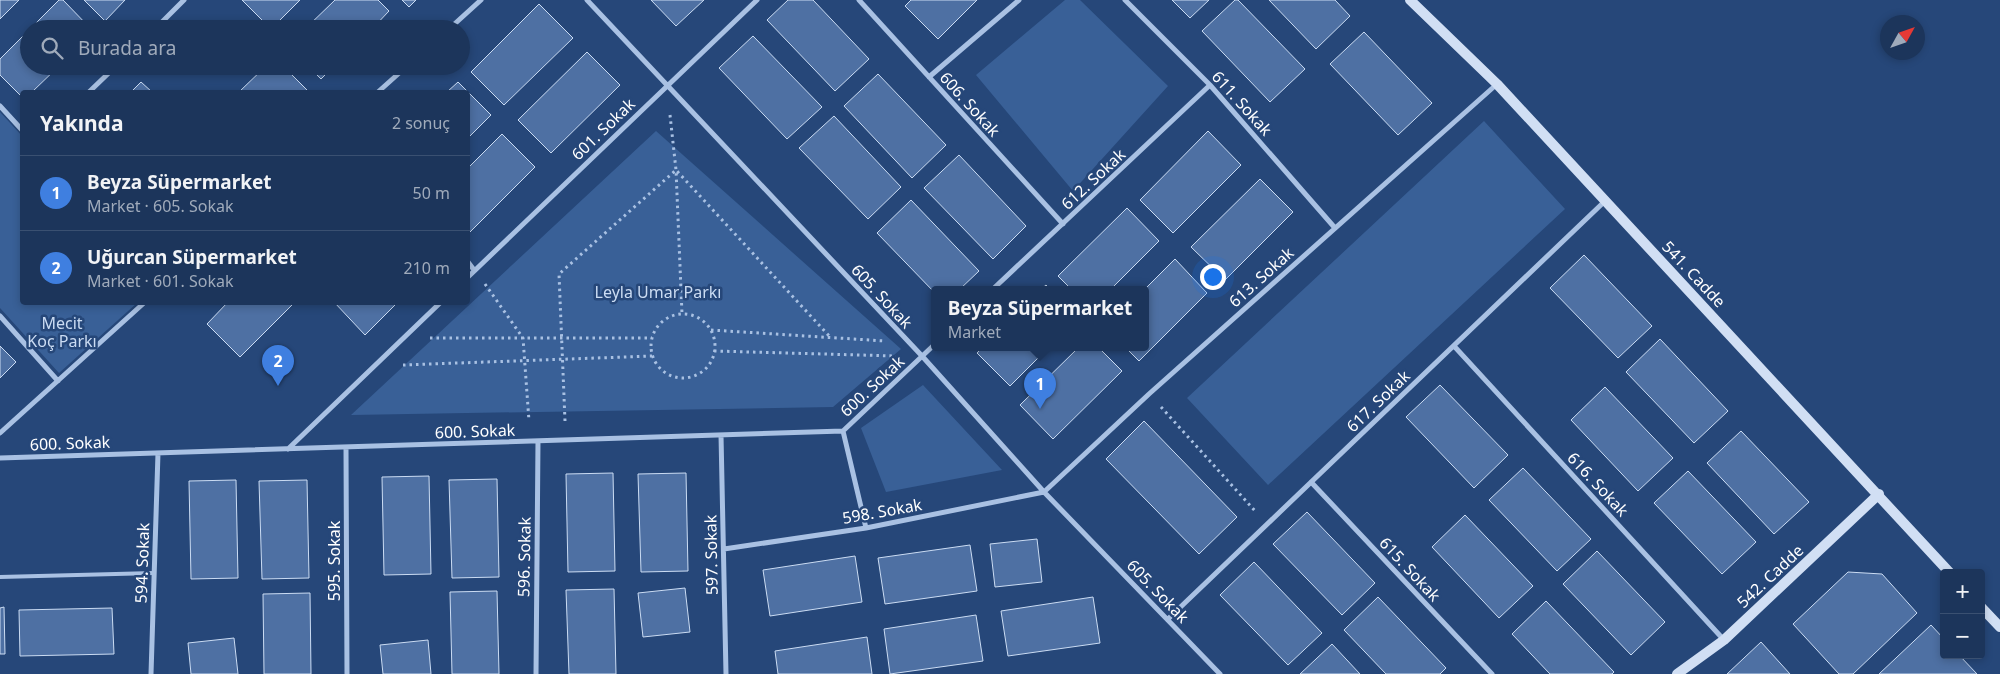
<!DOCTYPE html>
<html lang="tr">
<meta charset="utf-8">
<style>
body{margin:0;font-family:"Noto Sans",sans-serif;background:#253d61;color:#f1f3f6}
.controls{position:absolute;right:15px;bottom:15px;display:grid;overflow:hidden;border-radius:5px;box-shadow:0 2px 8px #0003}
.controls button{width:45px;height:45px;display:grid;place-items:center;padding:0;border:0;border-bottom:1px solid #3a5071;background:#1c355b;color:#f1f3f6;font:25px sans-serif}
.compass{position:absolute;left:1880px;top:15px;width:45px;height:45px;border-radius:50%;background:#1c355b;box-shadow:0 2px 8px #0003;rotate:50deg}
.you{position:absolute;left:1212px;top:276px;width:18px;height:18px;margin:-12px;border:4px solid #fff;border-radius:50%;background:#1a73e8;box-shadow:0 0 0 8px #1a73e833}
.badge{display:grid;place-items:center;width:32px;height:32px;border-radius:50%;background:#8c9099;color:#fff;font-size:16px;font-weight:700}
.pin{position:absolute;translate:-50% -41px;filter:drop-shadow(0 1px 2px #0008)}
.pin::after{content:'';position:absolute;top:26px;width:18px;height:15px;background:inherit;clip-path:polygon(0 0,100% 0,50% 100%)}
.popup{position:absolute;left:931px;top:286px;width:218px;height:65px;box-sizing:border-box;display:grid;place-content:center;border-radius:5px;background:#1c355b;filter:drop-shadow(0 1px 4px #0005);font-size:16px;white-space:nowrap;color:#a0abbb}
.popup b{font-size:19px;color:#f1f3f6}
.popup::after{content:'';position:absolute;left:50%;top:100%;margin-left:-10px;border:10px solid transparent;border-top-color:#1c355b}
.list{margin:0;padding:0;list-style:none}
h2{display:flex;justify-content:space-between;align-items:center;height:65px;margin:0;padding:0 20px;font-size:21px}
h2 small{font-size:16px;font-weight:400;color:#a0abbb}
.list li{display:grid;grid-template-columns:32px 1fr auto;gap:15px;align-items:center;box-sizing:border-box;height:75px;padding:0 20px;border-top:1px solid #3a5071}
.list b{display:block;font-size:19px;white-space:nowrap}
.list p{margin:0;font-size:16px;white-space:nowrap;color:#a0abbb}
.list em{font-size:16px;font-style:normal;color:#a0abbb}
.icon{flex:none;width:28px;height:28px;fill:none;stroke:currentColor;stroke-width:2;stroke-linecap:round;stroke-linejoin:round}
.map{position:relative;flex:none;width:2000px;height:674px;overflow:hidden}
.search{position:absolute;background:#1c355b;box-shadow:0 2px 8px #0003;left:20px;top:20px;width:450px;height:55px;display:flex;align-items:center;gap:12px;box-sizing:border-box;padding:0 18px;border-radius:28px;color:#a0abbb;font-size:19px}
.panel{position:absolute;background:#1c355b;box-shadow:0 2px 8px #0003;left:20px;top:90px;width:450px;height:215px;border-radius:5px}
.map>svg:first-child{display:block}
</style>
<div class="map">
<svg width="2000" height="674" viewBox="0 0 2000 674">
<rect width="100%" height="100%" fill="#264779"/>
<path fill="#396097" d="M1065,0H1080L1168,86L1073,191L976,75Z
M0,112L22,136V302L137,303L59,373L0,308Z
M1484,121L1565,209L1268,485L1187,398Z
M656,131L901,349L833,407L351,415Z
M923,385L1002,470L886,492L861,428Z"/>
<path fill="#4e70a3" stroke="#cbdcf3" d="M0,0H19L0,19Z
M59,0H63L91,29H30Z
M84,0H125L105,21Z
M242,0H300L271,29Z
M335,0H378L389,11L372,29H305Z
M402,0H416L409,7Z
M651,0H704L676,26Z
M788,0H813L869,59L835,91L767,20Z
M911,0H977L938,39L905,6Z
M1172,0H1209L1190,18Z
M1235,0H1238L1305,69L1270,102L1202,31Z
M1269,0H1335L1350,16L1316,49Z
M539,4L573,38L504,105L471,72Z
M29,30V66H59L32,92H22V97L0,75V59Z
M1364,32L1432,103L1398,135L1330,64Z
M753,36L822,107L787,139L719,68Z
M587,52L620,85L551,153L518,120Z
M266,66H283L308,91L239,92Z
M308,66H334L321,79Z
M878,74L946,145L912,178L844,106Z
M141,82L152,92H131Z
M458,82L491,115L468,138V92H447Z
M834,116L901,187L868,219L799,148Z
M1208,131L1241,165L1173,233L1140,200Z
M502,134L535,167L468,234V168Z
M959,155L1026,226L993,259L924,188Z
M1260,179L1293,212L1225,280L1191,247Z
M911,200L979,271L959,290H935V293L877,233Z
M1127,208L1159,241L1110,290H1072L1058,276Z
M1584,255L1652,326L1618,358L1550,288Z
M1175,259L1207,293L1139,361L1126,348H1145L1144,290Z
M1046,285L1051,290H1040Z
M228,302H295L240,357L207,324Z
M334,302H398L365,335Z
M1660,339L1728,411L1694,443L1626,372Z
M0,346L16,362L0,378Z
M982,348H1048L1010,386L977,353Z
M1078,348H1099L1122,371L1053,439L1020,405Z
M1440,385L1508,455L1474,488L1406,417Z
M1605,387L1673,458L1638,491L1571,420Z
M1144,421L1237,517L1199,554L1106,459Z
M1741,431L1809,502L1774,534L1707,463Z
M1523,468L1591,539L1557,571L1489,500Z
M1688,471L1756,542L1722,574L1654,503Z
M613,473L615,571L568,572L566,474Z
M686,473L688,571L641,572L638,474Z
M429,476L431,574L384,575L382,477Z
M497,479L499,577L452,578L449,480Z
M236,480L238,578L191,579L189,481Z
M307,480L309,578L262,579L259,481Z
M1307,512L1375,583L1342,615L1273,544Z
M1465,515L1533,586L1499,618L1432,547Z
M1037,539L1042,582L995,587L990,544Z
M970,545L977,591L885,604L878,558Z
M1597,551L1665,622L1631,655L1563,584Z
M855,556L862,602L770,616L763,570Z
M1254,562L1322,633L1288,665L1220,595Z
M1848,572L1882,574L1917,613L1853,674H1839L1793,624Z
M685,588L690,632L643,637L638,593Z
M614,589L616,674H569L566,590Z
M497,591L499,674H452L450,592Z
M310,593L311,674H264L263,594Z
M1093,597L1100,643L1008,656L1001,611Z
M1378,597L1446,668L1440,674H1386L1344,630Z
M1546,601L1614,672L1612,674H1550L1512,634Z
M4,607L5,654H0V608Z
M112,608L114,654L20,656L19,610Z
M976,615L983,661L890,674L884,629Z
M1931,625L1944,639V655H1959L1977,674H1879Z
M867,637L872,674H778L775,651Z
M234,638L238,674H191L188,643Z
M428,640L431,674H383L380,645Z
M1761,642L1790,674H1727Z
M1332,644L1360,674H1300Z"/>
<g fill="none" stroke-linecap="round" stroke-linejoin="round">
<path stroke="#a9c1e3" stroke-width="3" stroke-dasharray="2.5 4" stroke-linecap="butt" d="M670,115L676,170L682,314
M485,284L523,338L529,421
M651 346a32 32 0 1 1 64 0a32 32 0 1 1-64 0Z
M711,330L885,341
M430,338H652
M714,351L896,356
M403,365L652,356
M1161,407L1256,512
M565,421L559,274L676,170L831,338"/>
<path stroke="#a9c1e3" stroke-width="4" d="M0,577L154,573"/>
<path stroke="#a9c1e3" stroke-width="5" d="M587,0L922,356L1044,492L1220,674
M859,0L1063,224
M1125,0L1210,85L1335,228
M155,29L184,0
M449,29L481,0
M929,77L1019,0
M89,92L116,66
M378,92L407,66
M0,106L22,130
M468,262L474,270
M468,277L757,0
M992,290L1210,85
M0,316L58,381
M1454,346L1724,640
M843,431L866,528
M0,433L145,302
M721,435L726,674
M346,448L347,674
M288,449L441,302
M0,458L843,431L935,344
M1311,482L1492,674
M724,549L866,528L1044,492L1149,394L1497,84
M1168,619L1605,201
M151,674L158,453
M536,674L538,441"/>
<path stroke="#d1dff4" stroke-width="10" d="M1410,0L1497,84L1950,573
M1981,607L2000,627
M1677,674L1724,640L1879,494"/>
</g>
<g text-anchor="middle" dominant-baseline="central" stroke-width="5" stroke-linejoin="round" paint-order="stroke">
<g font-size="16" fill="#fff" stroke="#264779">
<text transform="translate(1242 103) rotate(48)">611. Sokak</text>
<text transform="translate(970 104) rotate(48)">606. Sokak</text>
<text transform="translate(603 129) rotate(-44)">601. Sokak</text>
<text transform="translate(1093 179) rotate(-43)">612. Sokak</text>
<text transform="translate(1694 274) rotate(47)">541. Cadde</text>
<text transform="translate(1261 277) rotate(-42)">613. Sokak</text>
<text transform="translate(882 296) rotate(47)">605. Sokak</text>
<text transform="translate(872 386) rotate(-43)">600. Sokak</text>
<text transform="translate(1378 401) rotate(-44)">617. Sokak</text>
<text transform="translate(475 431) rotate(-2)">600. Sokak</text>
<text transform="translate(70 443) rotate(-2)">600. Sokak</text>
<text transform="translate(1598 484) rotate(47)">616. Sokak</text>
<text transform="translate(882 511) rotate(-10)">598. Sokak</text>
<text transform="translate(711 555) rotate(-91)">597. Sokak</text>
<text transform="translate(524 557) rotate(-89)">596. Sokak</text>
<text transform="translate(334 561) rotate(-90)">595. Sokak</text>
<text transform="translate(142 563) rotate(-88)">594. Sokak</text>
<text transform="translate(1410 569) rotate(47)">615. Sokak</text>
<text transform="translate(1770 576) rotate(-43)">542. Cadde</text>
<text transform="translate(1158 591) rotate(46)">605. Sokak</text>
</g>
<g font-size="16" fill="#cbdcf3" stroke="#264779">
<text x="658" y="292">Leyla Umar Parkı</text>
<text x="62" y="323">Mecit<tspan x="62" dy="18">Koç Parkı</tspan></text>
</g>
</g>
</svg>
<div class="controls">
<button>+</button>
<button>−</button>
</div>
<svg class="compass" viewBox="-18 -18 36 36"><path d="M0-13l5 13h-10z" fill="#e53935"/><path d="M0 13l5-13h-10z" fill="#a0abbb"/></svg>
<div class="you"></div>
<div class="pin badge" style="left:1040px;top:409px;background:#3f7fe0">1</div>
<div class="popup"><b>Beyza Süpermarket</b>Market</div>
<div class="pin badge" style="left:278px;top:386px;background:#3f7fe0">2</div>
<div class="search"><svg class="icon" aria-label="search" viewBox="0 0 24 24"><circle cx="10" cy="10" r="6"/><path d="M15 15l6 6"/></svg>Burada ara</div>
<section class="panel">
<h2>Yakında<small>2 sonuç</small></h2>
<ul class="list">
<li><span class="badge" style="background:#3f7fe0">1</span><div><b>Beyza Süpermarket</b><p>Market · 605. Sokak</p></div><em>50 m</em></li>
<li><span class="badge" style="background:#3f7fe0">2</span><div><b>Uğurcan Süpermarket</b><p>Market · 601. Sokak</p></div><em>210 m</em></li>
</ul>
</section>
</div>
